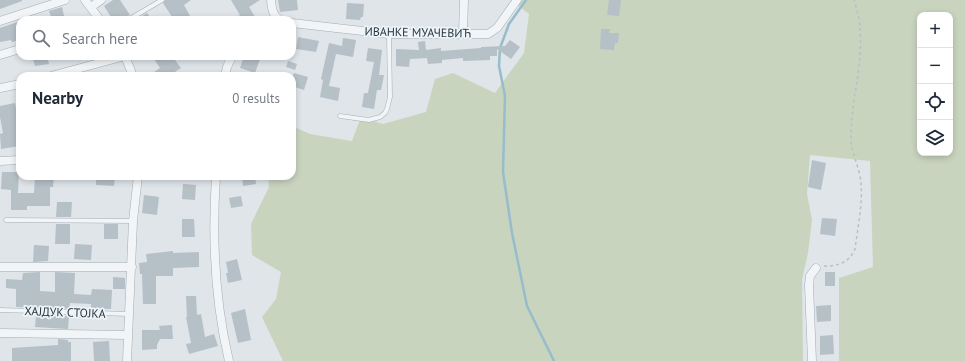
<!DOCTYPE html>
<meta charset="utf-8">
<style>
body{margin:0;font-family:"PT Sans",sans-serif;background:#f6f6f7;color:#1f2937}
.controls{position:absolute;right:12px;top:12px;display:grid;overflow:hidden;border-radius:8px;box-shadow:0 2px 6px #0003}
.controls button{width:36px;height:36px;display:grid;place-items:center;padding:0;border:0;border-bottom:1px solid #e0e1e3;background:#fff;color:#1f2937;font:20px sans-serif}
.list{margin:0;padding:0;list-style:none}
h2{display:flex;justify-content:space-between;align-items:center;height:52px;margin:0;padding:0 16px;font-size:17px}
h2 small{font-size:13px;font-weight:400;color:#747a83}
.icon{flex:none;width:22px;height:22px;fill:none;stroke:currentColor;stroke-width:2;stroke-linecap:round;stroke-linejoin:round}
.map{position:relative;flex:none;width:965px;height:361px;overflow:hidden}
.search{position:absolute;background:#fff;box-shadow:0 2px 6px #0003;left:16px;top:16px;width:280px;height:44px;display:flex;align-items:center;gap:10px;box-sizing:border-box;padding:0 14px;border-radius:12px;color:#747a83;font-size:15px}
.panel{position:absolute;background:#fff;box-shadow:0 2px 6px #0003;left:16px;top:72px;width:280px;height:108px;border-radius:12px}
.map>svg:first-child{display:block}
</style>
<div class="map">
<svg width="965" height="361" viewBox="0 0 965 361">
<rect width="100%" height="100%" fill="#dfe5e9"/>
<path fill="#c9d4bf" fill-rule="evenodd" d="M511,0H965V361H839V278L873,267L870,161L810,155L807,194L812,220L808,253L802,279L803,361H283L262,317L276,299L281,272L252,255L251,224L269,187L268,176H292V126L310,134L352,141L361,117L383,124L426,112L435,79L453,73L495,93L524,53L529,14ZM920,15H950V153H920Z"/>
<g fill="none" stroke-linecap="round" stroke-linejoin="round">
<path stroke="#97bdcc" stroke-width="2.5" d="M526,0L509,24L500,48L499,66L505,96L503,172L512,233L527,306L554,361"/>
</g>
<path fill="#b6c0c7" d="M0,0H22V1L0,9Z
M113,0H120L130,15L126,17L125,20H113L104,6Z
M165,0H191L184,5L190,16L183,20H174L163,3Z
M231,0H260L249,7L257,20H233L240,15Z
M278,0H297L298,10L280,12Z
M609,0H621L619,16L607,15Z
M347,3L364,4L363,17H361L360,20L346,19Z
M62,7L65,20H52L49,11Z
M147,13L152,20H135Z
M20,21V40L12,42L11,40L0,42V28Z
M601,29H610L609,33H619L618,43H615L614,50L600,49Z
M298,37L319,41L316,52L296,49Z
M343,38L356,40L353,57L336,54L329,86L340,88L338,101L320,97L323,80L321,79L329,43L342,46Z
M510,40L520,47L511,59L497,49V56H490V60L463,61V58L442,60V63L428,64L427,58L410,59L409,67L396,66V49L419,50L418,42L425,41L426,50L441,48V51L481,48V47L505,46Z
M368,48L382,50L379,75H384L381,90H377L374,109L362,107L364,93H368L374,62L366,61Z
M32,56H47L49,64L35,66Z
M152,56H172L181,68L169,76H148L160,68Z
M244,56H261L255,73L240,68Z
M288,61L297,64L295,70L286,67Z
M294,73L308,77L304,90L292,86V79Z
M15,103L20,129V139H17L19,146L1,149L0,134L3,133L0,117V106Z
M812,160L826,163L821,190L808,187Z
M2,172H19L18,193H34L35,176H54L53,187H50V206H27V210H11V190L1,189Z
M96,176H115L114,186L96,185Z
M242,176H255L256,184L243,186Z
M183,184L196,185L195,200L182,199Z
M144,195L159,197L157,215L142,213Z
M241,196L243,206L231,208L229,198Z
M57,202H72L71,217H56Z
M822,218L837,219L835,236L820,234Z
M182,219H194L195,237H182Z
M56,224H70V244H55Z
M104,224H118V239H104Z
M75,244L92,245L91,260L74,259Z
M34,245L49,246L48,261L33,262Z
M173,251V253L199,252V267L173,268V276H156V304H143L142,274H140L139,263L147,262L146,254Z
M237,259L242,280L228,283L226,273H228L226,262Z
M40,272V291L55,292V272L75,273L74,294L91,295L92,289L112,290L111,309L91,308V304L70,303L69,309L16,307V289L6,288V279L22,280L23,273Z
M825,272H835V286H825Z
M113,277L125,278V289H113Z
M186,296H196L197,315L201,314L205,337L214,334L218,346L189,354L186,344L191,343L186,317H187Z
M831,305V321L817,322L816,306Z
M245,309L251,340L238,343L231,313Z
M36,315L69,316L68,329L35,327Z
M172,325L173,339H160L157,345V349L142,350V330H160L159,326Z
M833,335L834,354L820,355V336Z
M58,339L68,340V342H71V361H12V348L58,345Z
M109,341L110,361H94L93,342Z"/>
<g fill="none" stroke-linecap="round" stroke-linejoin="round">
<defs>
<path id="lane" d="M128,20L162,0
M340,116L369,120L380,117L385,113L387,109L390,97L389,34
M6,220L133,221
M0,310L129,314"/>
<path id="street" d="M85,0L100,20
M271,0C272,8 272,15 280,20
M91,7L101,0
M0,21L65,0
M292,23L389,34H488L497,28L517,0
M463,33L464,0
M0,55L20,49
M125,56L133,76
M51,76L125,56
M225,76L227,67L232,56
M0,88L20,84
M0,161L20,160
M216,176C212,237 215,302 229,361
M0,267H132
M0,333L128,335
M127,361L133,221L138,176
M812,361L809,285L810,276L816,268"/>
</defs>
<use href="#lane" stroke="#a4adb4" stroke-width="5"/>
<use href="#street" stroke="#a4adb4" stroke-width="9"/>
<path stroke="#b9c0c4" stroke-width="1.5" stroke-dasharray="3 3" stroke-linecap="butt" d="M824,266C838,266 849,263 855,249C858,225 864,200 860,176C857,162 851,151 851,137C851,102 863,65 860,30C860,20 857,10 854,0"/>
<use href="#lane" stroke="#f2f5f7" stroke-width="4"/>
<use href="#street" stroke="#f2f5f7" stroke-width="8"/>
</g>
<g text-anchor="middle" dominant-baseline="central" stroke-width="3.5" stroke-linejoin="round" paint-order="stroke">
<g font-size="12" fill="#263742" stroke="#eef4f7">
<text transform="translate(418 32) rotate(1)">ИВАНКЕ МУАЧЕВИЋ</text>
<text transform="translate(65 312) rotate(2)">ХАЈДУК СТОЈКА</text>
</g>
</g>
</svg>
<div class="controls">
<button>+</button>
<button>−</button>
<button><svg class="icon" aria-label="locate" viewBox="0 0 24 24"><circle cx="12" cy="12" r="6"/><path d="M12 2v4M12 18v4M2 12h4M18 12h4"/></svg></button>
<button><svg class="icon" aria-label="layers" viewBox="0 0 24 24"><path d="M12 4l9 5-9 5-9-5zM3 14l9 5 9-5"/></svg></button>
</div>
<div class="search"><svg class="icon" aria-label="search" viewBox="0 0 24 24"><circle cx="10" cy="10" r="6"/><path d="M15 15l6 6"/></svg>Search here</div>
<section class="panel">
<h2>Nearby<small>0 results</small></h2>
<ul class="list">
</ul>
</section>
</div>
